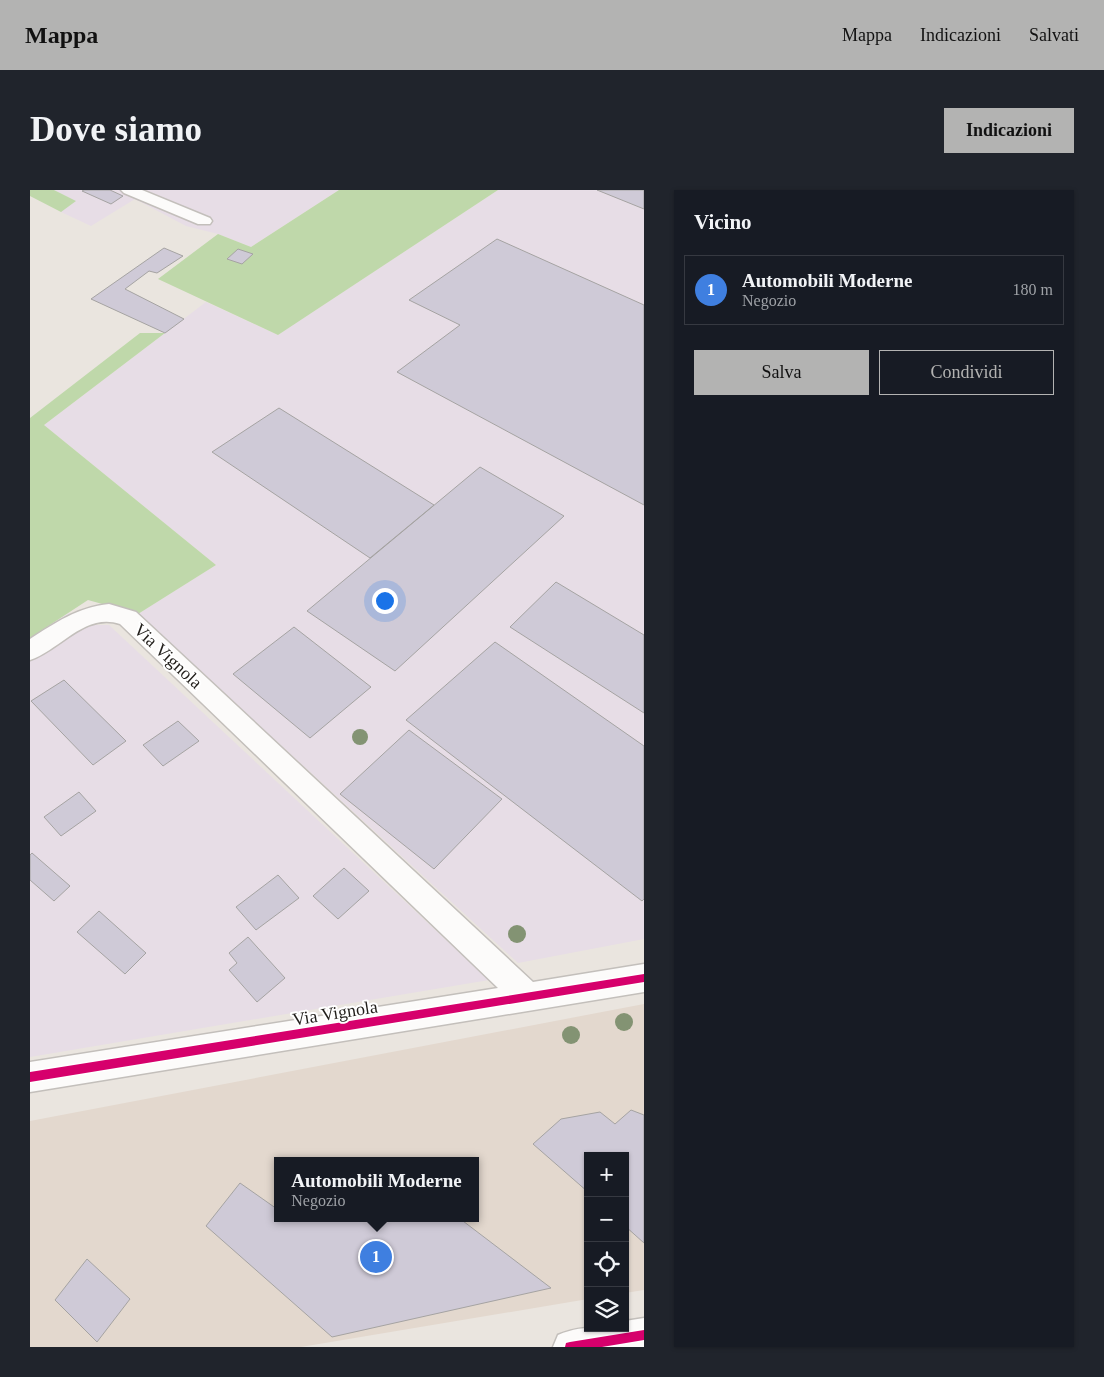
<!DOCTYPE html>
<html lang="it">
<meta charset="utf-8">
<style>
body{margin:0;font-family:"Times New Roman",serif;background:#20242c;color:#f1f3f6}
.controls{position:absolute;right:15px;bottom:15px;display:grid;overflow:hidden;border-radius:0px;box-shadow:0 1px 4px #0004}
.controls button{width:45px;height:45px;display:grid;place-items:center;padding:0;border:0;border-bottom:1px solid #363941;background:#171b24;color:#f1f3f6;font:25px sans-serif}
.you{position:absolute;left:354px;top:410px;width:18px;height:18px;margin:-12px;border:4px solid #fff;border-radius:50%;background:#1a73e8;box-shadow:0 0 0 8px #1a73e833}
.badge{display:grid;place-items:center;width:32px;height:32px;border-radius:50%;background:#b3b3b2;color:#fff;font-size:16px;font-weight:700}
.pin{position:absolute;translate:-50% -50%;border:2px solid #fff;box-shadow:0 1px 5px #0006}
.popup{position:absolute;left:244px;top:967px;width:205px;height:65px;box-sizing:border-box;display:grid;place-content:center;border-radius:0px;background:#171b24;filter:drop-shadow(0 1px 4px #0005);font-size:16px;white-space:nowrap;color:#9ea1a6}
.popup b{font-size:19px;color:#f1f3f6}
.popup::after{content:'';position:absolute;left:50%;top:100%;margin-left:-10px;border:10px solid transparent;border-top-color:#171b24}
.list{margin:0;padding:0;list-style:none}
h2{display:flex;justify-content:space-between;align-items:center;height:65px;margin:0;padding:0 20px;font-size:21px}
h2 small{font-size:16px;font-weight:400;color:#9ea1a6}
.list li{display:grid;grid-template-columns:32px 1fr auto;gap:15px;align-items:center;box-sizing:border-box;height:70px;margin:0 10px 10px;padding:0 10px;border:1px solid #363941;border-radius:0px}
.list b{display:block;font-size:19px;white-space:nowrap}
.list p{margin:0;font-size:16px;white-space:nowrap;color:#9ea1a6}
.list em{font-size:16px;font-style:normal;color:#9ea1a6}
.actions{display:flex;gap:10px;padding:15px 20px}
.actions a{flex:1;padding:11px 0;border:1px solid #b3b3b2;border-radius:0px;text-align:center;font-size:18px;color:#b3b3b2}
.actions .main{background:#b3b3b2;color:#111}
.icon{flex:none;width:28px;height:28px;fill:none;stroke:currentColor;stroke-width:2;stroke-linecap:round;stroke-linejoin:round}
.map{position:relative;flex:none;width:614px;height:1157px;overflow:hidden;border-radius:0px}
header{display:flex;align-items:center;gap:30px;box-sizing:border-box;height:70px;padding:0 25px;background:#b3b3b2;color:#111}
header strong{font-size:24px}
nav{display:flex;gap:28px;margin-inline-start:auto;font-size:18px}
.intro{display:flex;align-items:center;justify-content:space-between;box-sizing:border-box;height:120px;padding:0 30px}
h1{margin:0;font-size:35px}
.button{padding:12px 22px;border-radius:0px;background:#b3b3b2;color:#111;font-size:18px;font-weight:700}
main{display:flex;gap:30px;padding:0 30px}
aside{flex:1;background:#171b24;border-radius:0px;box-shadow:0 1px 4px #0004}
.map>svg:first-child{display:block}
</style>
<header>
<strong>Mappa</strong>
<nav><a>Mappa</a><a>Indicazioni</a><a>Salvati</a></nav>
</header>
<div class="intro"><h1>Dove siamo</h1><a class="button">Indicazioni</a></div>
<main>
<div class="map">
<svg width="614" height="1157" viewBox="0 0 614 1157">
<rect width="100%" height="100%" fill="#eae5df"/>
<path fill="#e3d8ce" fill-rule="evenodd" d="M614,814V1100L595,1103V966H558V1109L271,1157H0V931ZM247,971H445V1028H247Z"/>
<path fill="#e7dde6" d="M24,0H309L221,57L188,44L156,36L105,9L61,36L31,22L45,11Z
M468,0H614V749L488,773L108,424L186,375L14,235L176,112L248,145Z
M39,423L55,435H79L459,790L0,867V448Z"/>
<path fill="#bfd8aa" d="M0,0H24L46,11L31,22L0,6Z
M309,0H468L248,145L128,89L188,44L221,57Z
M110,143H135L14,235L186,375L108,424L58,410L0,448V228Z"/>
<path fill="#cfcad7" stroke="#a5a3a2" d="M54,0H80L93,6L81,14L52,1Z
M567,0H614V19Z
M467,49L614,115V315L367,182L430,135L379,110Z
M134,58L153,66L127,83L119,81L95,99L154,129L135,143L61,109Z
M208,59L223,64L212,74L197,69Z
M249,218L404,315L340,368L182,262Z
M450,277L534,326L365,481L277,421Z
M526,392L614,445V523L480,437Z
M264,437L341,497L280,548L203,484Z
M465,452L614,556V709L612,711L376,530Z
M34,490L96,551L63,575L1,511Z
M148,531L169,551L133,576L113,555Z
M379,540L472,609L404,679L310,604Z
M49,602L66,621L31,646L14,627Z
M2,663L40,696L24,711L0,690V665Z
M314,678L339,701L308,729L283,706Z
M248,685L269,708L226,740L206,717Z
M69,721L116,763L95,784L47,742Z
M218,747L255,788L227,812L199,780L207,773L199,763Z
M601,920L614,925V1053L595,1036V966H558V1002L503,954L531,929L570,922L585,934Z
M210,993L247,1019V1028H429L521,1098L302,1147L176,1036Z
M57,1069L100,1109L67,1152L25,1110Z"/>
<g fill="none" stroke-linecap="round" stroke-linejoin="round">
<defs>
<path id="minor" d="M91,0H112L180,28L182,31L180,34H168L94,3Z
M79,414L106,422L503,792L614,774V802L0,902V872L468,798L90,434C55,422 30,460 0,470V449C25,433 48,417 79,414Z
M614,1128V1157H523L528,1145C551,1135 570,1138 595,1138V1131Z"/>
</defs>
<use href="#minor" stroke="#c3bfbb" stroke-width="3"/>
<use href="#minor" fill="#fcfbfa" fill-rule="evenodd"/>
<defs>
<path id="cycleway" d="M614,784V792L0,892V882Z
M614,1140V1150L572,1157H535L536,1153L540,1152Z"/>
</defs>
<use href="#cycleway" stroke="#fff" stroke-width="3"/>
<use href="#cycleway" fill="#d6006c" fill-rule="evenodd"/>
</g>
<g fill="#839373">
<circle cx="330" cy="547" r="8"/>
<circle cx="487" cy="744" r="9"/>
<circle cx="594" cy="832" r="9"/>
<circle cx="541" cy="845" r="9"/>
</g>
<g text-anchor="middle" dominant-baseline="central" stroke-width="4" stroke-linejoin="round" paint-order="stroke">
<g font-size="18" fill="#211e1a" stroke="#fff">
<text transform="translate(138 466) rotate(43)">Via Vignola</text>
<text transform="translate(305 823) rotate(-9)">Via Vignola</text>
</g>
</g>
</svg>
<div class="controls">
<button>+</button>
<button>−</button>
<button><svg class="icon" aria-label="locate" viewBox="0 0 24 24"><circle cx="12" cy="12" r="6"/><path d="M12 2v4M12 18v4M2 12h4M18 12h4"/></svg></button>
<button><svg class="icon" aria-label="layers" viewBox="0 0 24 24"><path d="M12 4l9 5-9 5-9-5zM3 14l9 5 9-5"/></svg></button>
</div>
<div class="you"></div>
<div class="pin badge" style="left:346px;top:1067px;background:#3f7fe0">1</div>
<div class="popup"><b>Automobili Moderne</b>Negozio</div>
</div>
<aside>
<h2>Vicino<small></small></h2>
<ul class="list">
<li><span class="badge" style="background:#3f7fe0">1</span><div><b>Automobili Moderne</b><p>Negozio</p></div><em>180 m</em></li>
</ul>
<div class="actions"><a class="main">Salva</a><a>Condividi</a></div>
</aside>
</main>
